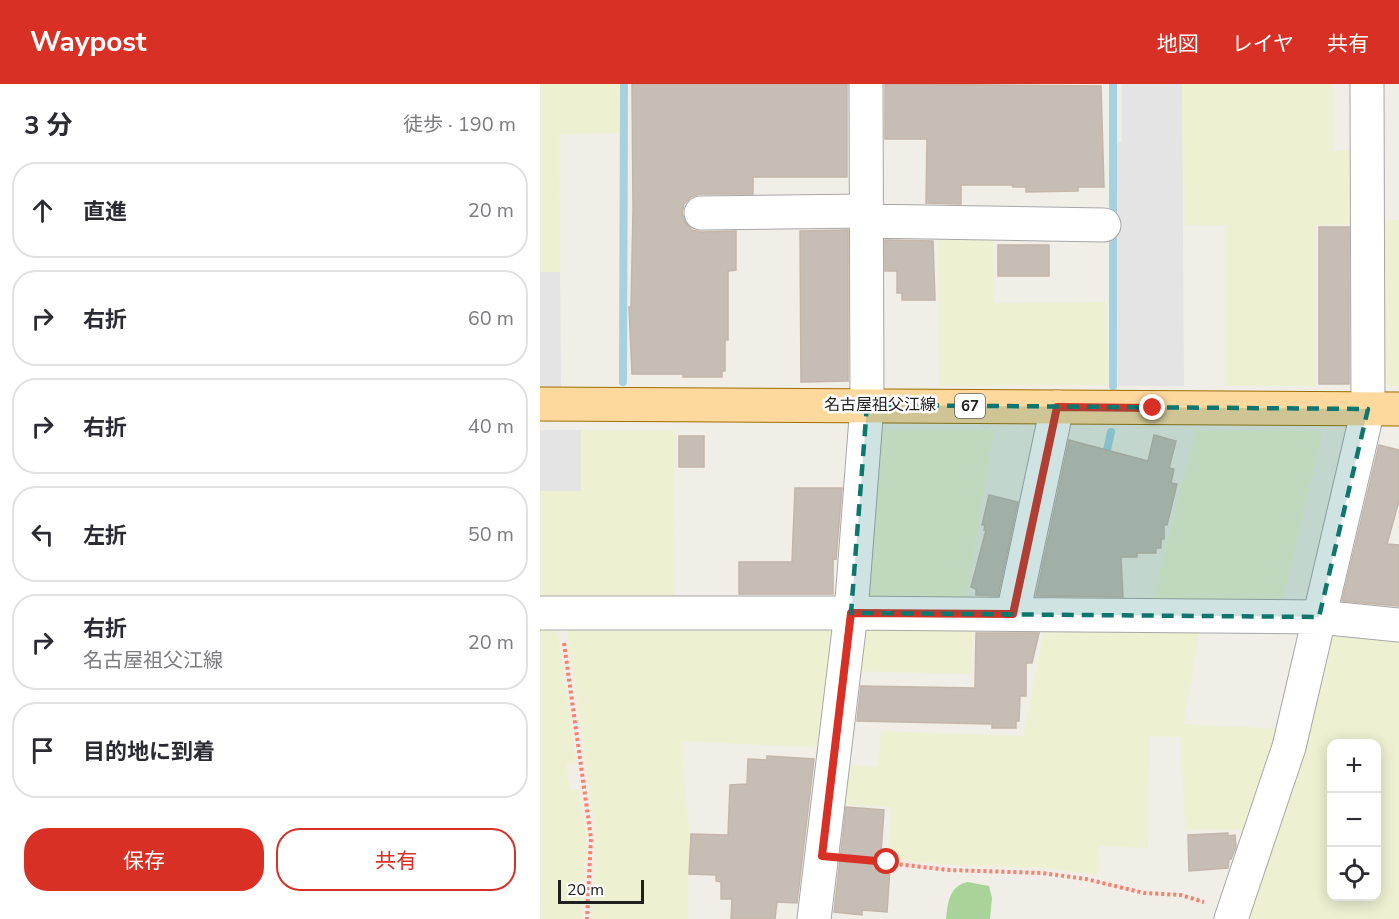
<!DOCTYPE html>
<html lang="ja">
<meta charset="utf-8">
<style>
body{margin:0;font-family:"Nunito Sans","Noto Sans JP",sans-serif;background:#f2f2f3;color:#2b2b33}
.controls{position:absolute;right:18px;bottom:18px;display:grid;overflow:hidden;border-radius:12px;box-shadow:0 3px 15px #0003}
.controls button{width:54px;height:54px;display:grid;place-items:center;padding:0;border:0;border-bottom:2px solid #e1e1e2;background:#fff;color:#2b2b33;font:30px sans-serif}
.scale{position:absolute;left:18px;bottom:15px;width:86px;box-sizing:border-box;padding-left:6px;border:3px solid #202020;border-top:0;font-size:16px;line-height:21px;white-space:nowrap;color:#202020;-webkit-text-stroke:4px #fff;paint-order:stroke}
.stop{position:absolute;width:18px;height:18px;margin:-14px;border:4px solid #d93025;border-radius:50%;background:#fff}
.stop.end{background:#d93025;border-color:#fff;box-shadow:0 2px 6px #0008}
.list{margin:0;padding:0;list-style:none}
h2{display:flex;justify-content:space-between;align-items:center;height:78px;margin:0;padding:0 24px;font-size:26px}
h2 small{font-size:20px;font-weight:400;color:#7c7c81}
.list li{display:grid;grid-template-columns:39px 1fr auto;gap:18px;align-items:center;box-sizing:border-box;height:96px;margin:0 12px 12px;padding:0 12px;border:2px solid #e1e1e2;border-radius:24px}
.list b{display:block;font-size:22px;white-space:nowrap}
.list p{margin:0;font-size:20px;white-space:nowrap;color:#7c7c81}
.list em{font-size:20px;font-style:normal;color:#7c7c81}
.actions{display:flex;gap:12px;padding:18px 24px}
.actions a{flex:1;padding:14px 0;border:2px solid #d93025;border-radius:24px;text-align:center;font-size:21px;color:#d93025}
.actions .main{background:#d93025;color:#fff}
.icon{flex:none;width:33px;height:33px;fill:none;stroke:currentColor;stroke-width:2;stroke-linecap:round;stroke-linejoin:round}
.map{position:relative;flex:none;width:859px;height:835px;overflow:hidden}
header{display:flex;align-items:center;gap:36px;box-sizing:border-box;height:84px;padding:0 30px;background:#d93025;color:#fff}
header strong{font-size:28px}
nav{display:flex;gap:33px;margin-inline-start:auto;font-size:21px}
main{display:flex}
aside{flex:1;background:#fff}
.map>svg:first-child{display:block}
</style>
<header>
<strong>Waypost</strong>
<nav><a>地図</a><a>レイヤ</a><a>共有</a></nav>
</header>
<main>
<aside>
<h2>3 分<small>徒歩 · 190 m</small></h2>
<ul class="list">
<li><svg class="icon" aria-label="ahead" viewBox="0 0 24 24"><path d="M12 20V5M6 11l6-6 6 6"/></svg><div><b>直進</b></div><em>20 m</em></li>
<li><svg class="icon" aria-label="right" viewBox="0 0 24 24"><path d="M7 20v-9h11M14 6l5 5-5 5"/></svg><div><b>右折</b></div><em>60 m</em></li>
<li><svg class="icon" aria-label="right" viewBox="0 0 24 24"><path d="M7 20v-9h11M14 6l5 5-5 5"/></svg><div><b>右折</b></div><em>40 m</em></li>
<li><svg class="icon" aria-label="left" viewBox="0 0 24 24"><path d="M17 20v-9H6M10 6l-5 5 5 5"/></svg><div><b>左折</b></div><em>50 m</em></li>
<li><svg class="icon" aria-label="right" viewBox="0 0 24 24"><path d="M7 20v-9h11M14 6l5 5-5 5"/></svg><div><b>右折</b><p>名古屋祖父江線</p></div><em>20 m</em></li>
<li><svg class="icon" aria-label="arrive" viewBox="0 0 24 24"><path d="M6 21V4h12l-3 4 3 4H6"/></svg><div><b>目的地に到着</b></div></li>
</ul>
<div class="actions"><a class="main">保存</a><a>共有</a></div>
</aside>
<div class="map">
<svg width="859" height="835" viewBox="0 0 859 835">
<rect width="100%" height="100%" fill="#f1eee7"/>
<path fill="#edf1d1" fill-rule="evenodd" d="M0,0H79V49L19,50L20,188H0Z
M642,0H793V67H820V140L775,141L776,302H685V141H643Z
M834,136H859V302H835Z
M398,144H453L454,219L566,218L567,301L399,302Z
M41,346L135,347L134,522H0V407H41Z
M337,346H454L425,525L328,524Z
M656,346L783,347L741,524L610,523Z
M0,534L17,543L36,679L26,681L30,706L39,705L46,754L42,835H0Z
M433,535L432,590L311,587L317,536Z
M300,536L288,664L141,657L149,748L148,835H52L56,753L27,543Z
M661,536L644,640L740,645L712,746L645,745L641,653L609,652L608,764L560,762L557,791L508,784L409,781L349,775L351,723L298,720L301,681L338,682L341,647L483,652L506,537Z
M786,546L859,554V835H714L704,832ZM792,660H836V812H792Z"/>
<path fill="#a8d399" d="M427,798L449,802L452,814L450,835H406C408,818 409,803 427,798Z"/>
<path fill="#e4e4e4" d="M582,0H642L644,302H578L577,58L582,57Z
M0,188H20L21,304H0Z
M0,346H41V407H0Z"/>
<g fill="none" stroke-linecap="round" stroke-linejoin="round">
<path stroke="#a5d1e1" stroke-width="8" d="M573,0V302
M83,298L84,0
M565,375L571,348"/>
</g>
<path fill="#c6beb5" stroke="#c4b5a8" stroke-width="1.5" d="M92,0H307V93H213V110H160L151,113L144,120L142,129L145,138L152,146L161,148L196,147V186L188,187V256H185V287H182V293H143V290H92L89,223H91L93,126Z
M345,0L561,2L564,103H538V107L486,108V103H473L472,101H421V120L386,119L387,55H345Z
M779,143H809V300H779Z
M308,146V297L261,298L260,147Z
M345,156L393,157L395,216H362V209H357V187H345Z
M458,161H509V192H458Z
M614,351L636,357L629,384L634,385L631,399L637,400L627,441H624V455H621V464H616V469H597V473H581L583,513L496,512L529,356L608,377Z
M139,352H164V383H139Z
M839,361L859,366V417L847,460L859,461V522L802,517Z
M255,404H302L296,475L293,474V510H199V478H252Z
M449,411L478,418L458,512L436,511V505L431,503L446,446H444L445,441H442Z
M436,549H499L492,579H486V612H480L479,637H476V644H452V640L317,637L321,602L435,604Z
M227,672L274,675L257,819L237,818L235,835H191L192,815H181V798L176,797V791L149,790L151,750L188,751L190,701L207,700L208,675L227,676Z
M306,723L344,726L340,783H350L347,828L322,826V831L294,828Z
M688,749V752L695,751L696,763L691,775H689L688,784L649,787L648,751Z"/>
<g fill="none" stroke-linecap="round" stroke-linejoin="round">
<defs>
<path id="minor" d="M161,129L326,127
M326,137L564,141
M0,529H311L779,533L859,541
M473,530L517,323
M274,835L311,529L327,321L326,0
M691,835L749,663L828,325L827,0"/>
<path id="major" d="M0,320L859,325"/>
</defs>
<use href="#minor" stroke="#a7a7a7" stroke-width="35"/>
<use href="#major" stroke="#9d6e00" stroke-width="35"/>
<path stroke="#ff7e6a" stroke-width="4" stroke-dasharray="3 3" stroke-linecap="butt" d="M24,559L51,754L47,835
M312,775L409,786L502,789L546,795L604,809L641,811L664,818"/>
<use href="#minor" stroke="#fff" stroke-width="33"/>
<use href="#major" stroke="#ffd89e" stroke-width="33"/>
</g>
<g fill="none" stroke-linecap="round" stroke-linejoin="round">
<path stroke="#d93025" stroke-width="8" d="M347,778L282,772L311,529L473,530L517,323L613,324"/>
</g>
<path fill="#0f766e" fill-opacity="0.2" stroke="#0f766e" stroke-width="4.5" stroke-dasharray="12 8" stroke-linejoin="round" d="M327,321L828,325L779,533L311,529Z"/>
<g text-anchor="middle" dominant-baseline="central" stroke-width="5" stroke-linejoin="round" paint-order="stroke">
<rect fill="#fff" stroke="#636363" stroke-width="1.5" x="415" y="310" width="30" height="24" rx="4.5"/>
<g font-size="15" font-weight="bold" fill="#202020">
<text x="430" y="322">67</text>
</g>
<g font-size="16" fill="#202020" stroke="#fff">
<text x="340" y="321">名古屋祖父江線</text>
</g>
</g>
</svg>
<div class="controls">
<button>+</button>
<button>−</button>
<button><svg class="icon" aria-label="locate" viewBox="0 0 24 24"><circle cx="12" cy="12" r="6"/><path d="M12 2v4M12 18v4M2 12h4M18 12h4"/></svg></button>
</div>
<div class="scale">20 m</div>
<div class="stop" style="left:347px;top:778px"></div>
<div class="stop end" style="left:613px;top:324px"></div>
</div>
</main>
